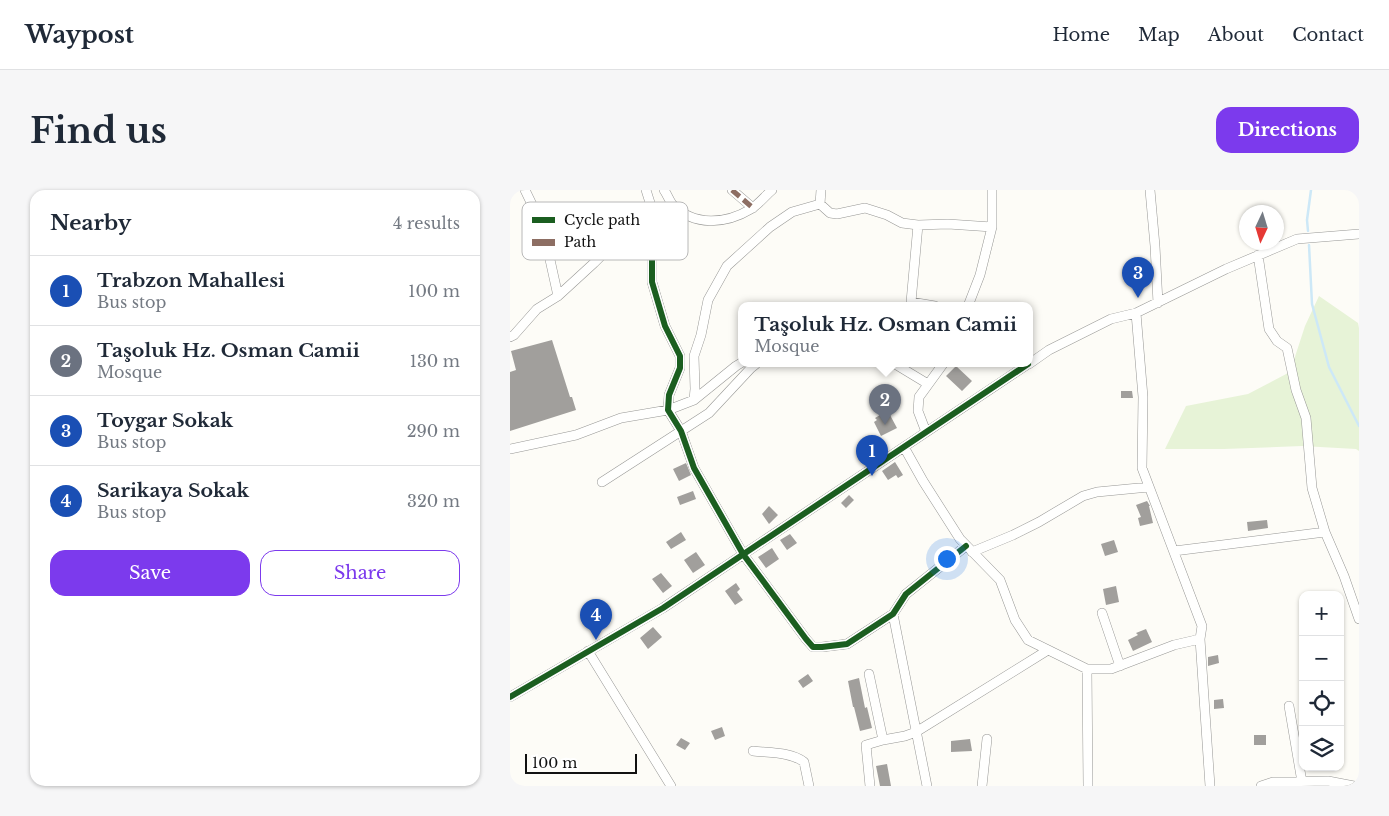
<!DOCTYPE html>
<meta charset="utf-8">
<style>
body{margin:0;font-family:"Libre Baskerville",serif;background:#f6f6f7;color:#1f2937}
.controls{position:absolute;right:15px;bottom:15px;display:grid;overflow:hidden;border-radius:10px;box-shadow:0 1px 4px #0004}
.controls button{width:45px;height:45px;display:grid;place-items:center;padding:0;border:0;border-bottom:1px solid #e0e1e3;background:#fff;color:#1f2937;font:25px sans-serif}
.compass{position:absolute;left:729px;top:15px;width:45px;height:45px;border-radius:50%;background:#fff;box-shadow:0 1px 4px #0004;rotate:184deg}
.scale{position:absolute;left:15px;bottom:12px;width:112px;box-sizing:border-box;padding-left:5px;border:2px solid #111;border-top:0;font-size:14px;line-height:18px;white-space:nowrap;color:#111;-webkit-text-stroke:4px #fff;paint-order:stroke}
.you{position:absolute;left:436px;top:368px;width:18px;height:18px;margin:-12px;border:4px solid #fff;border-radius:50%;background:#1a73e8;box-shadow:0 0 0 8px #1a73e833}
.badge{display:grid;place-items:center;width:32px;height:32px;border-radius:50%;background:#7c3aed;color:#fff;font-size:16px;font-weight:700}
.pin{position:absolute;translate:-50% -41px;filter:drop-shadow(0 1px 2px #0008)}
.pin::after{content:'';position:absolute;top:26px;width:18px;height:15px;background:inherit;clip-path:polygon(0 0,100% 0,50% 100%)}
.popup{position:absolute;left:228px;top:112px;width:295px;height:65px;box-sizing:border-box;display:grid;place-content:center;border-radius:10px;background:#fff;filter:drop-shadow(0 1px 4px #0005);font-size:16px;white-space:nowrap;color:#747a83}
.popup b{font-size:19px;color:#1f2937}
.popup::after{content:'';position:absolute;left:50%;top:100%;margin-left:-10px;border:10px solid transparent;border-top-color:#fff}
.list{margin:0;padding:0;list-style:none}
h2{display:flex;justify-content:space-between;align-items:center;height:65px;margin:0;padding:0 20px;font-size:21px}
h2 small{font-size:16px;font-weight:400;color:#747a83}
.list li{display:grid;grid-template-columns:32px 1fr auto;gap:15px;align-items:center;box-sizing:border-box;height:70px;padding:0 20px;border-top:1px solid #e0e1e3}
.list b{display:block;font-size:19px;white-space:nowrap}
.list p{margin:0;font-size:16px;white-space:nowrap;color:#747a83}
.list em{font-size:16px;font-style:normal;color:#747a83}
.actions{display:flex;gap:10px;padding:15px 20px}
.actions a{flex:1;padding:11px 0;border:1px solid #7c3aed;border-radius:15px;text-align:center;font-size:18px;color:#7c3aed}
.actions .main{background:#7c3aed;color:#fff}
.icon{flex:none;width:28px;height:28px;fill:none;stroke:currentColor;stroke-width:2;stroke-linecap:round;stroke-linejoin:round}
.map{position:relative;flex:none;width:849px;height:596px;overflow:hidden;border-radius:15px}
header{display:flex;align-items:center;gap:30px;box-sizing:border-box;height:70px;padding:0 25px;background:#fff;border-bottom:1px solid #e0e1e3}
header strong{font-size:24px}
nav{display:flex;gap:28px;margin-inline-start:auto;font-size:18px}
.intro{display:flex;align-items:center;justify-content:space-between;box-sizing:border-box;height:120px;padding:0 30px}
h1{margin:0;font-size:35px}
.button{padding:12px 22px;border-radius:15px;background:#7c3aed;color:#fff;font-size:18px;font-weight:700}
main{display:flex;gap:30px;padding:0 30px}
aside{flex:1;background:#fff;border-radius:15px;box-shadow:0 1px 4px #0004}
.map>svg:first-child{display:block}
</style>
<header>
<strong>Waypost</strong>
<nav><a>Home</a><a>Map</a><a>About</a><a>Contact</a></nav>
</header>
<div class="intro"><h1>Find us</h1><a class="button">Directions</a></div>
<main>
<aside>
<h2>Nearby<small>4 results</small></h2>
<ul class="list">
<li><span class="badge" style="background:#1a4fb4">1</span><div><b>Trabzon Mahallesi</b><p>Bus stop</p></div><em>100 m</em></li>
<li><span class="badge" style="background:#6b7280">2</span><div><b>Taşoluk Hz. Osman Camii</b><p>Mosque</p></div><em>130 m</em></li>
<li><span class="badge" style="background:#1a4fb4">3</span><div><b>Toygar Sokak</b><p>Bus stop</p></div><em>290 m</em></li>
<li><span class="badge" style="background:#1a4fb4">4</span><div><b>Sarikaya Sokak</b><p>Bus stop</p></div><em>320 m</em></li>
</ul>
<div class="actions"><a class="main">Save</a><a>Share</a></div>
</aside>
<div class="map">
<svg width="849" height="596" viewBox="0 0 849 596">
<rect width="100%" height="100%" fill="#fdfcf7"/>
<path fill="#e7f3d7" d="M809,106L848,133L849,138V261L846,259L792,256L714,259H655L676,216L738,204L780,182L795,136Z"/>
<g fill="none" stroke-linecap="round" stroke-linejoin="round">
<path stroke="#cde8f7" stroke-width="2.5" d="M798,41L797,30L801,0
M799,55L802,114L819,177L849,236"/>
</g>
<path fill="#a19f9c" d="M42,150L60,207H62L66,220L0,241V182L6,180L1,161Z
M446,176L462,191L452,201L436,186Z
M611,201H622L623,208H611Z
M375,222L377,226L380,225L387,238L371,246L364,232L367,230L365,228Z
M385,272L393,285L388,288L386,285L378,290L372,281Z
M176,273L181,285L169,291L163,279Z
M183,301L186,309L170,315L167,307Z
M339,305L344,310L336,318L331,313Z
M637,311L640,316H639L643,333L630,336L628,328L631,327L626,315Z
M259,316L268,325L259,334L252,324Z
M757,330L758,338L738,341L737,332Z
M171,342L176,350L161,359L156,352Z
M280,344L287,353L277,360L270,350Z
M604,350L608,362L595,366L591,354Z
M262,358L269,369L256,378L248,367Z
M186,362L195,375L183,383L174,370Z
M151,383L162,396L153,403L142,389Z
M226,393L230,399L227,402L233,410L225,415L215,401Z
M606,396L609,412L596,415L593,399Z
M143,437L152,447L138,459L130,448Z
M636,439L642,452L623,461L618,450L628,445L626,443Z
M708,465L709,473L698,476V467Z
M298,484L303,491L293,498L288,491Z
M349,488L355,518L357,517L362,538L350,541L344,517H343L338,491Z
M713,509L714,518L704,519V510Z
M212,537L215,546L205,550L201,541Z
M744,545H756V555H744Z
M171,548L180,553L175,560L166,555Z
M460,549L462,561L441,562V551Z
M377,574L381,596H370L366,576Z"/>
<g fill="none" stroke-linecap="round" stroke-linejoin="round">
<defs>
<path id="minor" d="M15,0L28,27L35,47L48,106
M154,0C157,4 159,10 162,14C184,37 216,34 241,19C249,14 255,6 262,0
M222,0L243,18
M640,0L645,56L648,113
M310,14L311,0
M132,27L140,45L142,57V92L155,136L170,166V178L159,205L158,220L171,241L184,278L233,364L296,449L303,457H312L337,454L383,424L396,404L456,356
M408,35L401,112L425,116
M748,65L759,139L767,151L777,158L786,200L796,228L802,298L815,342L834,386L849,429
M458,116L470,85L482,37V0
M626,123L633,207L632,278L692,436L690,449L700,596
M0,147L4,145L27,119L48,106L84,73L120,37L142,19L136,0
M385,174L418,194
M519,174L539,160L601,129L626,123L716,79L787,49L849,44
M184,210L185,199L184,166L191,145L198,110L217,76L260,37L282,22L310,14L320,23L327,24L355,18L377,25L392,33L408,35L438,34L482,37
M416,242L408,221L409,207L433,174
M394,257L413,291L450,349L490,390L505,430L518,450L577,479H601L664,455L690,449
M0,259L66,245L111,228L158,220L184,210L226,176L231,173
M92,292L199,223L241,178L246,174
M664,361L815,342
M462,362L503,345L529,332L573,306L587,302L639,297
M592,423L610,476
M383,424L417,596
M78,461L161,596
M577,479L578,596
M359,484L373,550L356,555L360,596
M0,507L153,418L518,174
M779,516L792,592
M373,550L395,546L406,542L538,460
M243,561C260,563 281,562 294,572L299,596
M472,596L477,549
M751,596L763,592L818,591L844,596"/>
</defs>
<use href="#minor" stroke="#979795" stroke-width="10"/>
<use href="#minor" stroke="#fffffe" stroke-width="9"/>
<path stroke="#8d6e63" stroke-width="5" stroke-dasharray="10 5" stroke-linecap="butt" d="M222,0L243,18"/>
<defs>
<path id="cycleway" d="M132,27L140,45L142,57V92L155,136L170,166V178L159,205L158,220L171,241L184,278L233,364L296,449L303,457H312L337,454L383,424L396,404L456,356
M0,507L153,418L518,174"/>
</defs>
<use href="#cycleway" stroke="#fff" stroke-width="9"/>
<use href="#cycleway" stroke="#1b5e20" stroke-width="6"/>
</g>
<rect x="12" y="12" width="166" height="58" rx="8" fill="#fff" stroke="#b8b8b8" stroke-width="1"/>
<rect x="22" y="27" width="23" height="6" fill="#1b5e20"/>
<rect x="22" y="49" width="23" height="7" fill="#8d6e63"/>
<g font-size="14" fill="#111">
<text x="54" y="35">Cycle path</text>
<text x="54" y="57">Path</text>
</g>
</svg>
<div class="controls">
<button>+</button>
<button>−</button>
<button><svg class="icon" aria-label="locate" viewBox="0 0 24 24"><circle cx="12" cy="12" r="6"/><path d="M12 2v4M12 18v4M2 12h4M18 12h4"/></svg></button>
<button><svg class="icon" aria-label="layers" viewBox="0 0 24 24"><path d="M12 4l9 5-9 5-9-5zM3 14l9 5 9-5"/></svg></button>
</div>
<svg class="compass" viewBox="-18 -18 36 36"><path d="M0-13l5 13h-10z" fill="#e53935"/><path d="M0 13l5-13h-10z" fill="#747a83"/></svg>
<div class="scale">100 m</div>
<div class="you"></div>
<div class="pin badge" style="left:362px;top:286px;background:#1a4fb4">1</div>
<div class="pin badge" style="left:375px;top:235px;background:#6b7280">2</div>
<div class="popup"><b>Taşoluk Hz. Osman Camii</b>Mosque</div>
<div class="pin badge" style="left:628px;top:108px;background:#1a4fb4">3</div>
<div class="pin badge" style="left:86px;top:450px;background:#1a4fb4">4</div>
</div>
</main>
